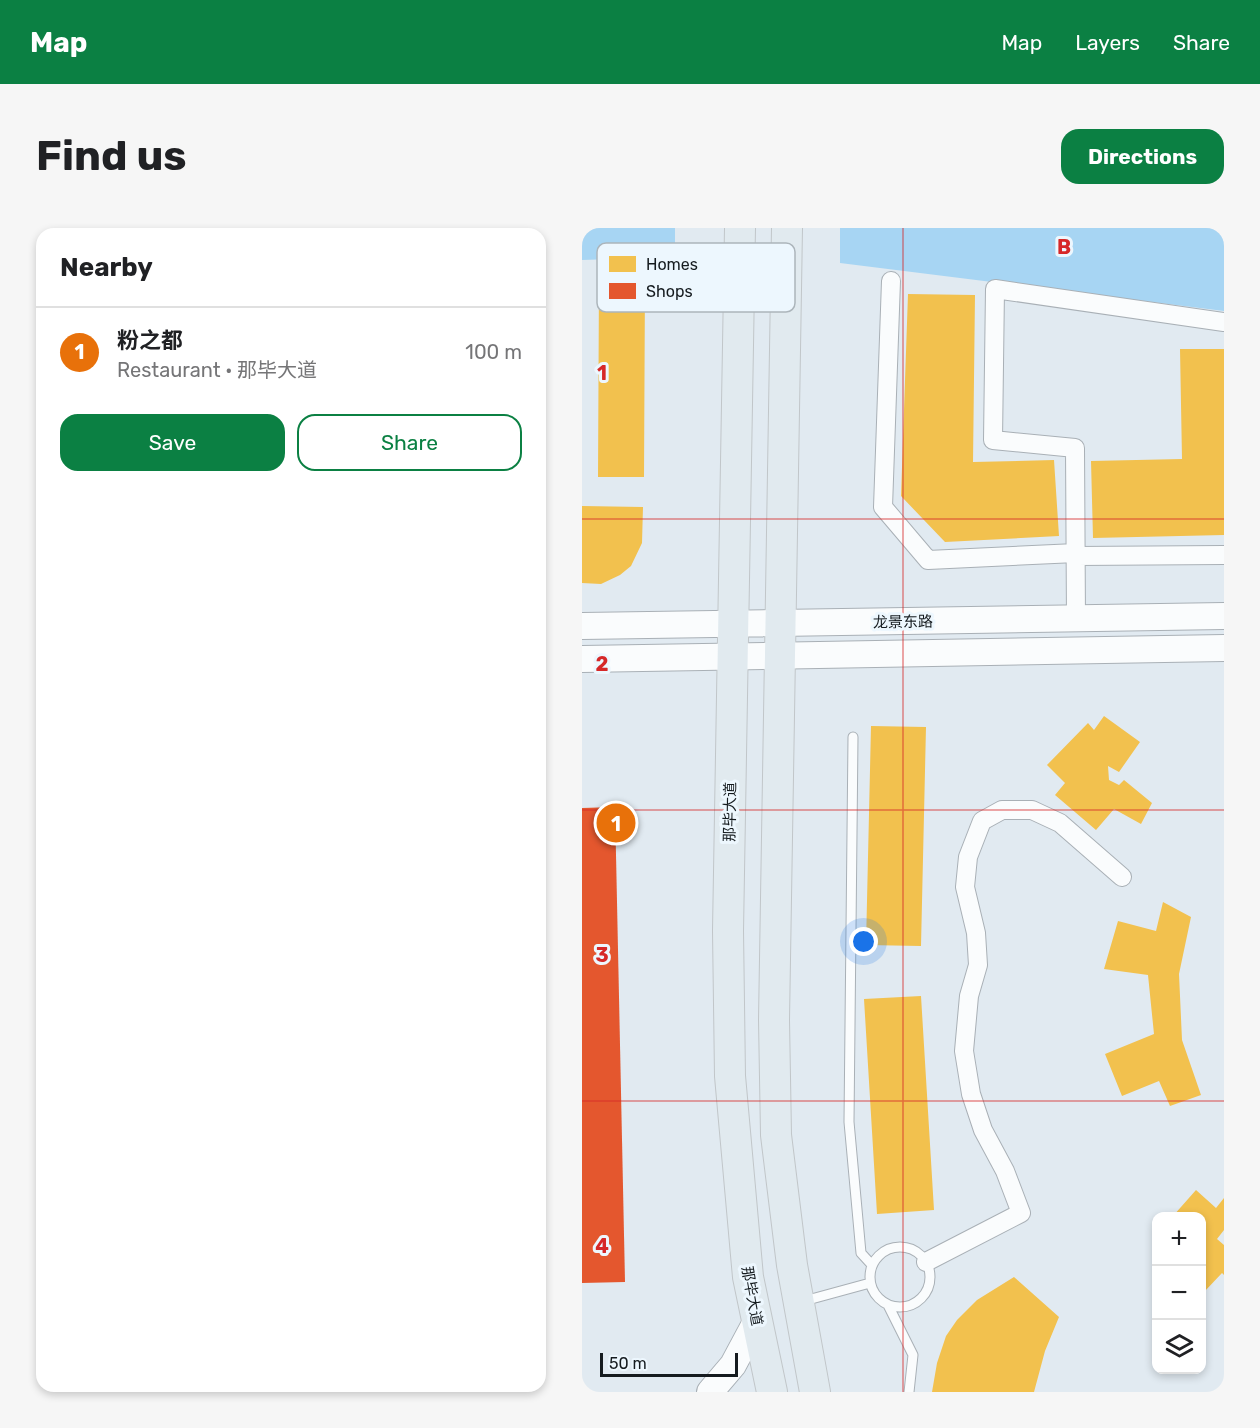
<!DOCTYPE html>
<meta charset="utf-8">
<style>
body{margin:0;font-family:Rubik,"Noto Sans SC",sans-serif;background:#f6f6f6;color:#202124}
.controls{position:absolute;right:18px;bottom:18px;display:grid;overflow:hidden;border-radius:12px;box-shadow:0 3px 9px #0003}
.controls button{width:54px;height:54px;display:grid;place-items:center;padding:0;border:0;border-bottom:2px solid #e0e0e0;background:#fff;color:#202124;font:30px sans-serif}
.scale{position:absolute;left:18px;bottom:15px;width:138px;box-sizing:border-box;padding-left:6px;border:3px solid #151b1f;border-top:0;font-size:16px;line-height:21px;white-space:nowrap;color:#151b1f;-webkit-text-stroke:4px #edf7fe;paint-order:stroke}
.you{position:absolute;left:282px;top:714px;width:21px;height:21px;margin:-15px;border:4px solid #fff;border-radius:50%;background:#1a73e8;box-shadow:0 0 0 9px #1a73e833}
.badge{display:grid;place-items:center;width:39px;height:39px;border-radius:50%;background:#0b8043;color:#fff;font-size:20px;font-weight:700}
.pin{position:absolute;translate:-50% -50%;border:3px solid #fff;box-shadow:0 2px 6px #0006}
.list{margin:0;padding:0;list-style:none}
h2{display:flex;justify-content:space-between;align-items:center;height:78px;margin:0;padding:0 24px;font-size:26px}
h2 small{font-size:20px;font-weight:400;color:#757577}
.list li{display:grid;grid-template-columns:39px 1fr auto;gap:18px;align-items:center;box-sizing:border-box;height:90px;padding:0 24px;border-top:2px solid #e0e0e0}
.list b{display:block;font-size:22px;white-space:nowrap}
.list p{margin:0;font-size:20px;white-space:nowrap;color:#757577}
.list em{font-size:20px;font-style:normal;color:#757577}
.actions{display:flex;gap:12px;padding:18px 24px}
.actions a{flex:1;padding:14px 0;border:2px solid #0b8043;border-radius:18px;text-align:center;font-size:21px;color:#0b8043}
.actions .main{background:#0b8043;color:#fff}
.icon{flex:none;width:33px;height:33px;fill:none;stroke:currentColor;stroke-width:2;stroke-linecap:round;stroke-linejoin:round}
.map{position:relative;flex:none;width:642px;height:1164px;overflow:hidden;border-radius:18px}
header{display:flex;align-items:center;gap:36px;box-sizing:border-box;height:84px;padding:0 30px;background:#0b8043;color:#fff}
header strong{font-size:28px}
nav{display:flex;gap:33px;margin-inline-start:auto;font-size:21px}
.intro{display:flex;align-items:center;justify-content:space-between;box-sizing:border-box;height:144px;padding:0 36px}
h1{margin:0;font-size:42px}
.button{padding:15px 27px;border-radius:18px;background:#0b8043;color:#fff;font-size:21px;font-weight:700}
main{display:flex;gap:36px;padding:0 36px}
aside{flex:1;background:#fff;border-radius:18px;box-shadow:0 3px 9px #0003}
.map>svg:first-child{display:block}
</style>
<header>
<strong>Map</strong>
<nav><a>Map</a><a>Layers</a><a>Share</a></nav>
</header>
<div class="intro"><h1>Find us</h1><a class="button">Directions</a></div>
<main>
<aside>
<h2>Nearby<small></small></h2>
<ul class="list">
<li><span class="badge" style="background:#e8710a">1</span><div><b>粉之都</b><p>Restaurant · 那毕大道</p></div><em>100 m</em></li>
</ul>
<div class="actions"><a class="main">Save</a><a>Share</a></div>
</aside>
<div class="map">
<svg width="642" height="1164" viewBox="0 0 642 1164">
<rect width="100%" height="100%" fill="#e1eaf1"/>
<path fill="#a7d5f3" d="M0,0H93V29L0,32Z
M258,0H642V83L258,35Z"/>
<path fill="#f2c14e" d="M17,48L63,49L62,249H16Z
M326,66L393,67L391,234L472,232L477,308L363,314L319,268Z
M598,121H642V307L511,310L509,233L600,231Z
M0,278L61,279L60,315L49,338L38,347L19,356L0,355Z
M522,488L558,514L537,544L526,538L527,552L537,557L542,552L570,575L559,596L532,581L514,602L473,567L483,555L465,537L506,495L512,502Z
M289,498L344,499L339,718L284,717Z
M581,674L609,689L597,746L600,812L619,867L588,878L577,853L540,868L523,826L572,806L566,747L522,741L536,693L574,703Z
M339,768L352,982L295,986L282,771Z
M614,962L634,980L642,970V1002L635,1011L642,1017V1047L640,1045L623,1063L620,1060V988H591Z
M432,1049L477,1089L463,1123L452,1164H350L355,1135L364,1108L375,1092L395,1072Z"/>
<path fill="#e4572e" d="M33,579L43,1054L0,1055V580Z"/>
<g fill="none" stroke-linecap="round" stroke-linejoin="round">
<defs>
<path id="lane" d="M271,509L267,894L279,1025L290,1037
M288 1049a30 30 0 1 1 60 0a30 30 0 1 1-60 0Z
M222,1073L288,1055
M306,1077L331,1127L327,1164"/>
<path id="street" d="M309,53L301,279L346,332L494,325
M494,328L642,327
M494,391L493,220L411,212L413,61L642,94
M344,1034L439,985L423,943L401,902L389,866L382,823L387,768L396,737L394,705L383,659L386,629L400,593L420,582H450L478,595L540,649"/>
<path id="secondary" d="M0,398L642,388
M0,431L642,420
M128,1164L151,1137L174,1094"/>
<path id="primary" d="M158,0L146,703L148,848L166,1049L190,1164
M205,0L192,792L194,907L210,1037L233,1164"/>
</defs>
<use href="#lane" stroke="#a9b0b6" stroke-width="11"/>
<use href="#street" stroke="#a9b0b6" stroke-width="20"/>
<use href="#secondary" stroke="#a9b0b6" stroke-width="28"/>
<use href="#primary" stroke="#c1c6c9" stroke-width="32"/>
<use href="#lane" stroke="#fafcfd" stroke-width="9"/>
<use href="#street" stroke="#fafcfd" stroke-width="18"/>
<use href="#secondary" stroke="#fafcfd" stroke-width="26"/>
<use href="#primary" stroke="#e1eaef" stroke-width="30"/>
</g>
<path fill="none" stroke="#d62828" stroke-width="1.5" stroke-opacity="0.55" d="M321,0V1164M0,291H642M0,582H642M0,873H642"/>
<g text-anchor="middle" dominant-baseline="central" stroke-width="6" stroke-linejoin="round" paint-order="stroke">
<g font-size="15" fill="#151b1f" stroke="#edf7fe">
<text transform="translate(321 394) rotate(-1)">龙景东路</text>
<text transform="translate(148 584) rotate(-89)">那毕大道</text>
<text transform="translate(170 1068) rotate(80)">那毕大道</text>
</g>
</g>
<rect x="15" y="15" width="198" height="69" rx="9" fill="#edf7fe" stroke="#acb5bb" stroke-width="1.5"/>
<rect x="27" y="28" width="27" height="16" fill="#f2c14e"/>
<rect x="27" y="55" width="27" height="16" fill="#e4572e"/>
<g font-size="16" fill="#151b1f">
<text x="64" y="42">Homes</text>
<text x="64" y="69">Shops</text>
</g>
<g font-size="20" text-anchor="middle" font-weight="bold" fill="#d62828" stroke="#edf7fe" stroke-width="6" stroke-linejoin="round" paint-order="stroke">
<text x="482" y="26">B</text>
<text x="20" y="152">1</text>
<text x="20" y="443">2</text>
<text x="20" y="734">3</text>
<text x="20" y="1025">4</text>
</g>
</svg>
<div class="controls">
<button>+</button>
<button>−</button>
<button><svg class="icon" aria-label="layers" viewBox="0 0 24 24"><path d="M12 4l9 5-9 5-9-5zM3 14l9 5 9-5"/></svg></button>
</div>
<div class="scale">50 m</div>
<div class="you"></div>
<div class="pin badge" style="left:34px;top:595px;background:#e8710a">1</div>
</div>
</main>
